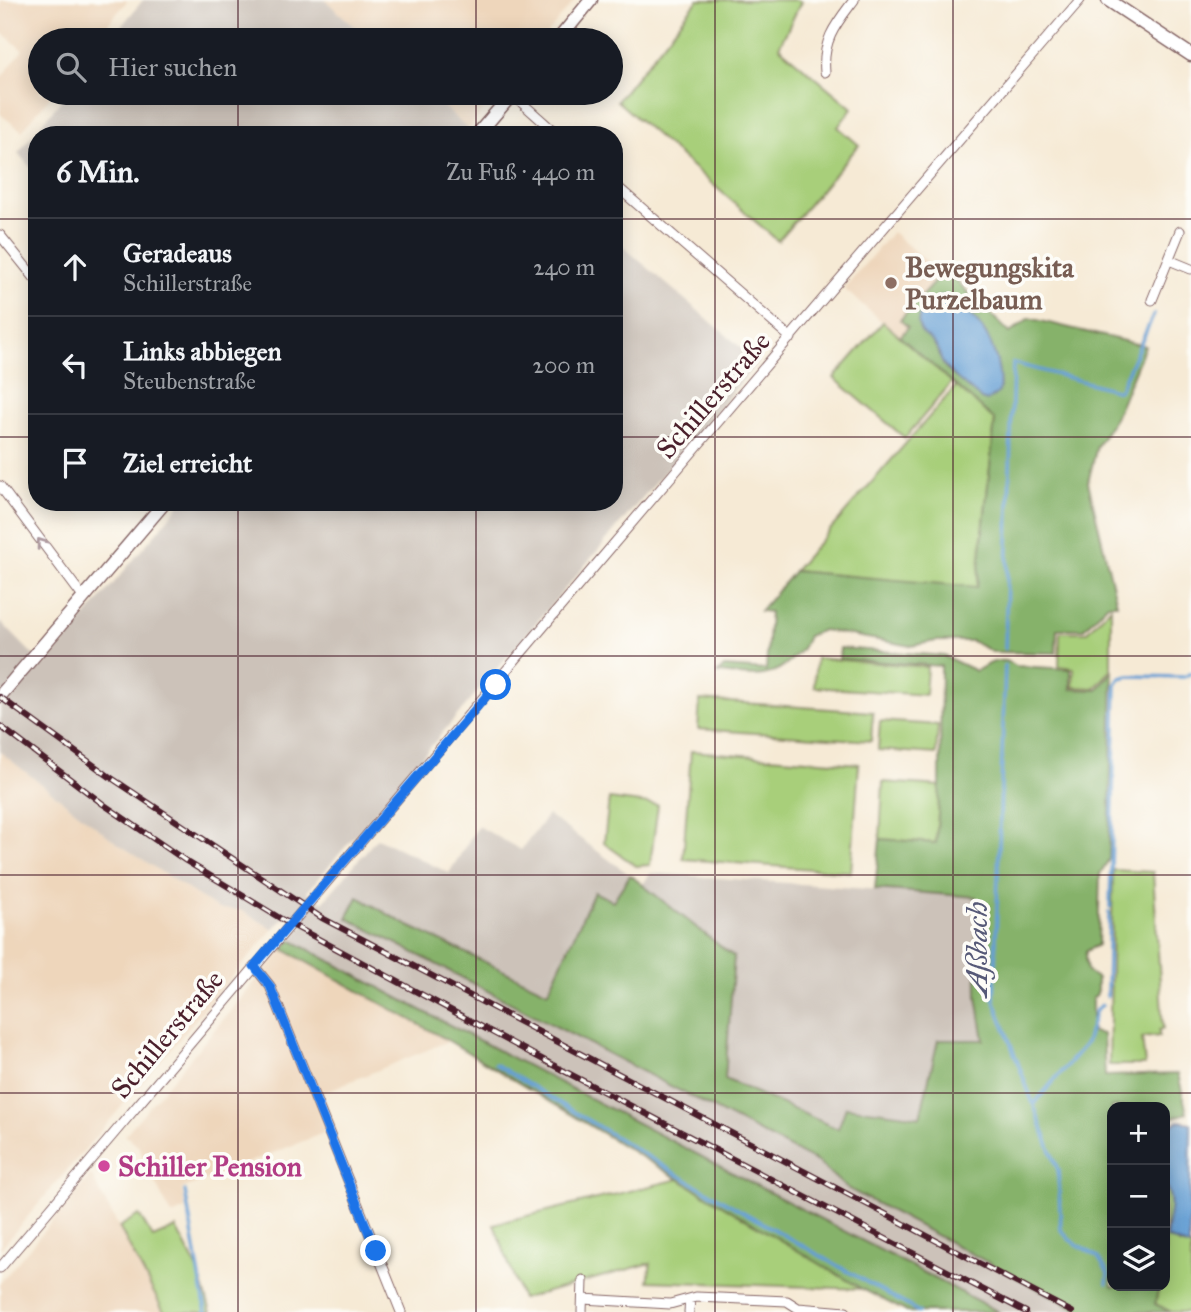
<!DOCTYPE html>
<html lang="de">
<meta charset="utf-8">
<style>
body{margin:0;font-family:"IM FELL Great Primer",serif;background:#242831;color:#f1f3f6}
.controls{position:absolute;right:21px;bottom:21px;display:grid;overflow:hidden;border-radius:14px;box-shadow:0 4px 18px #0003}
.controls button{width:63px;height:63px;display:grid;place-items:center;padding:0;border:0;border-bottom:2px solid #363941;background:#171b24;color:#f1f3f6;font:35px sans-serif}
.stop{position:absolute;width:21px;height:21px;margin:-16px;border:5px solid #1a73e8;border-radius:50%;background:#fff}
.stop.end{background:#1a73e8;border-color:#fff;box-shadow:0 2px 7px #0008}
.list{margin:0;padding:0;list-style:none}
h2{display:flex;justify-content:space-between;align-items:center;height:91px;margin:0;padding:0 28px;font-size:30px}
h2 small{font-size:23px;font-weight:400;color:#9ea1a6}
.list li{display:grid;grid-template-columns:46px 1fr auto;gap:21px;align-items:center;box-sizing:border-box;height:98px;padding:0 28px;border-top:2px solid #363941}
.list b{display:block;font-size:26px;white-space:nowrap}
.list p{margin:0;font-size:23px;white-space:nowrap;color:#9ea1a6}
.list em{font-size:23px;font-style:normal;color:#9ea1a6}
.icon{flex:none;width:38px;height:38px;fill:none;stroke:currentColor;stroke-width:2;stroke-linecap:round;stroke-linejoin:round}
.map{position:relative;flex:none;width:1191px;height:1312px;overflow:hidden}
.search{position:absolute;background:#171b24;box-shadow:0 4px 18px #0003;left:28px;top:28px;width:595px;height:77px;display:flex;align-items:center;gap:18px;box-sizing:border-box;padding:0 24px;border-radius:38px;color:#9ea1a6;font-size:26px}
.panel{position:absolute;background:#171b24;box-shadow:0 4px 18px #0003;left:28px;top:126px;width:595px;height:385px;border-radius:28px}
.map>svg:first-child{display:block}
</style>
<div class="map">
<svg width="1191" height="1312" viewBox="0 0 1191 1312">
<rect width="100%" height="100%" fill="#fdfcf7"/>
<filter id="ink" filterUnits="userSpaceOnUse"><feTurbulence type="fractalNoise" baseFrequency=".0143" numOctaves="2"/><feDisplacementMap in="SourceGraphic" scale="14" xChannelSelector="R" yChannelSelector="G"/><feConvolveMatrix kernelMatrix="1 2 1 2 8 2 1 2 1" color-interpolation-filters="sRGB"/></filter>
<filter id="wash" filterUnits="userSpaceOnUse"><feTurbulence type="fractalNoise" baseFrequency=".00686" numOctaves="4" result="noise"/><feDisplacementMap in="SourceGraphic" scale="28" xChannelSelector="R" yChannelSelector="G"/><feGaussianBlur stdDeviation="1.57" result="paint"/><feColorMatrix in="noise" values="0 0 0 0 0 0 0 0 0 0 0 0 0 0 0 0 0 1.4 0 .05"/><feComposite in="paint" operator="in"/></filter>
<g filter="url(#wash)">
<rect width="100%" height="100%" fill="#f6ead5"/>
<path fill="#eed6bb" d="M0,0H128L95,40H40V93H53L22,131L0,114V79L23,50L0,31Z
M325,0H575L542,40H369Z
M428,93H498L468,129Z
M892,232L939,272V277L900,320L908,327L900,337L844,289Z
M0,752L117,843L218,909L241,910L273,929L0,1249Z
M283,949L449,1041L322,1093L336,1128L182,1189L185,1209L172,1215L144,1162L140,1148L125,1135Z
M91,1175L164,1312H0V1283Z"/>
<path fill="#ccc2b9" d="M143,0H325L369,40H110Z
M67,93H428L468,129L463,135H37V175L18,153Z
M614,239L758,362L307,892L323,902L377,838L449,873L478,826L521,850L548,815L630,875L613,902L594,892L551,984L734,957L642,885L651,873L976,897L977,997L984,1040H938L920,1118L848,1108L1112,1286L1171,1312H907L862,1289L449,1041L283,949L304,925L289,913L273,929L241,910L218,909L117,843L0,752V621L44,666L182,502H614Z"/>
<path fill="#a8cf7a" stroke="#797752" stroke-width="2" d="M698,0H797L801,2L779,47L852,108L838,127L859,145L778,241L617,101Z
M883,322L952,382L905,438L834,378Z
M957,385L995,420L977,588L794,571Z
M1111,607V670L1095,688L1073,687L1074,668L1059,666L1060,632H1087Z
M816,658L927,667L925,695L814,687Z
M700,700L873,712L871,741L698,729Z
M880,721L938,725L936,754L878,750Z
M691,751L859,764L851,872L683,859Z
M883,782L940,786L936,843L880,839Z
M609,799L658,805L650,865L636,866L604,843Z
M1113,870L1153,872L1163,1029L1159,1030V1036L1142,1038L1145,1065H1109Z
M679,1179L862,1289L648,1281L651,1263L522,1299L494,1224Z
M1165,1185C1173,1198 1171,1217 1166,1231L1179,1244L1191,1247V1312H1171L1155,1304L1159,1286H1165Z
M139,1215L153,1238L176,1228L198,1270L211,1312H164L119,1227Z"/>
<path fill="#86b26a" stroke="#68684a" stroke-width="2" fill-rule="evenodd" d="M945,270L1010,333L1029,318L1145,346L1115,418L1097,446L1088,482L1117,604H1108L1084,629H1057L1056,653L992,652L972,641H936L911,646L823,630L808,636C804,647 800,652 792,659C767,683 749,675 718,673L724,667L766,670L770,612L760,611L794,571L977,587L995,420L900,337L908,327L900,320ZM957,307C987,326 997,352 1000,387C977,384 956,386 943,364C939,357 938,349 933,342Z
M840,648L944,656L976,671C989,663 1002,655 1016,666L1071,669V689L1097,690L1113,671L1109,859L1100,874L1098,945L1086,951L1085,958L1087,972L1097,978V994L1092,999V1032L1103,1034L1105,1076L1178,1074L1187,1113L1165,1120V1107H1112V1286H1159L1155,1304L1171,1312H1082L845,1187L819,1163L347,918L358,897L407,925L548,992L594,892L613,901L630,875L734,957L725,1079L838,1129L846,1107L920,1117L938,1040H984L977,997L976,897L875,889L880,839L936,843L940,786L941,666L839,659Z
M291,940L417,1008L999,1312H907L862,1289L449,1041L283,949Z"/>
<path fill="#659fd4" stroke="#585f80" stroke-width="2" d="M942,296H947C956,306 969,312 977,322C993,339 1002,370 999,392L987,401L981,399C969,388 954,378 944,365C939,359 940,351 935,345C931,339 923,336 920,329C913,314 930,300 942,296Z
M1179,1121L1191,1123L1189,1247L1167,1238C1165,1221 1177,1204 1165,1185V1128Z"/>
<g fill="none" stroke-linecap="round" stroke-linejoin="round">
<path stroke="#659fd4" stroke-width="3.5" d="M1005,649L1013,363L1119,391L1154,314
M1005,665L994,999L1058,1170L1061,1230L1070,1240L1098,1257L1108,1273L1107,1283
M1110,907L1116,684L1120,678L1129,676L1184,677L1191,673
M1107,996L1109,912
M495,1064L680,1176L919,1312
M1034,1104L1086,1043L1096,1010L1102,1005
M185,1191L206,1312"/>
</g>
</g>
<g filter="url(#ink)">
<g fill="none" stroke-linecap="round" stroke-linejoin="round">
<defs>
<path id="street" d="M825,72C822,40 836,24 854,0
M512,94L558,135
M614,184L791,338
M0,235L37,281
M1169,260L1191,269
M1152,300L1180,231
M0,486L83,597
M254,966L270,986L401,1312
M0,1268C359,844 717,420 1080,0
M583,1299L670,1304L696,1297L787,1301L798,1308L846,1312
M582,1312L583,1280
M689,1312L690,1299"/>
<path id="secondary" d="M1108,0L1191,55
M558,40L591,0
M477,135L513,93
M0,696L165,502"/>
</defs>
<use href="#street" stroke="#866666" stroke-width="11"/>
<use href="#secondary" stroke="#866666" stroke-width="15"/>
<use href="#street" stroke="#fff" stroke-width="9"/>
<use href="#secondary" stroke="#fff" stroke-width="12"/>
<defs>
<path id="rail" d="M0,697L110,777L322,918L1072,1312
M0,726L103,804L186,861L283,920L566,1072L1026,1312"/>
</defs>
<use href="#rail" stroke="#4a1f2b" stroke-width="6"/>
<use href="#rail" stroke="#fdfcf7" stroke-width="3.5" stroke-dasharray="10" stroke-linecap="butt"/>
</g>
<defs><path id="oneway-chevron" d="M-2-3.5L2.5 0L-2 3.5" fill="none" stroke-width="1.6" stroke-linecap="round" stroke-linejoin="round" transform="scale(1.75)"/></defs>
<use stroke="#ae9aa0" href="#oneway-chevron" transform="translate(41 543) rotate(-126)"/>
</g>
<g fill="none" stroke-linecap="round" stroke-linejoin="round" filter="url(#ink)">
<path stroke="#1a73e8" stroke-width="9" d="M376,1251L270,986L254,966L496,685"/>
</g>
<path fill="none" stroke="#4a1f2b" stroke-width="2" stroke-opacity="0.55" d="M238,0V40M476,0V40M715,0V1312M953,0V1312M238,93V135M476,93V135M0,219H37M614,219H1191M0,437H37M614,437H1191M238,502V1312M476,502V1312M0,656H1191M0,875H1191M0,1093H1191"/>
<circle fill="#8d6e63" stroke="#fdfcf7" stroke-width="2.5" cx="891" cy="283" r="7"/>
<circle fill="#d1479c" stroke="#fdfcf7" stroke-width="2.5" cx="104" cy="1166" r="7"/>
<g text-anchor="middle" dominant-baseline="central" stroke-width="7" stroke-linejoin="round" paint-order="stroke">
<g font-size="28" font-weight="bold" fill="#785e54" stroke="#fdfcf7" text-anchor="start">
<text x="905" y="267">Bewegungskita<tspan x="905" dy="32">Purzelbaum</tspan></text>
</g>
<g font-size="28" fill="#4a1f2b" stroke="#fdfcf7">
<text transform="translate(713 395) rotate(-49)">Schillerstraße</text>
<text transform="translate(167 1034) rotate(-50)">Schillerstraße</text>
</g>
<g font-size="28" font-weight="bold" fill="#b23c85" stroke="#fdfcf7" text-anchor="start">
<text x="118" y="1166">Schiller Pension</text>
</g>
<g font-size="30" font-style="italic" fill="#565977" stroke="#fdfcf7">
<text transform="translate(977 949) rotate(-90)">Aßbach</text>
</g>
</g>
</svg>
<div class="controls">
<button>+</button>
<button>−</button>
<button><svg class="icon" aria-label="layers" viewBox="0 0 24 24"><path d="M12 4l9 5-9 5-9-5zM3 14l9 5 9-5"/></svg></button>
</div>
<div class="stop" style="left:496px;top:685px"></div>
<div class="stop end" style="left:376px;top:1251px"></div>
<div class="search"><svg class="icon" aria-label="search" viewBox="0 0 24 24"><circle cx="10" cy="10" r="6"/><path d="M15 15l6 6"/></svg>Hier suchen</div>
<section class="panel">
<h2>6 Min.<small>Zu Fuß · 440 m</small></h2>
<ul class="list">
<li><svg class="icon" aria-label="ahead" viewBox="0 0 24 24"><path d="M12 20V5M6 11l6-6 6 6"/></svg><div><b>Geradeaus</b><p>Schillerstraße</p></div><em>240 m</em></li>
<li><svg class="icon" aria-label="left" viewBox="0 0 24 24"><path d="M17 20v-9H6M10 6l-5 5 5 5"/></svg><div><b>Links abbiegen</b><p>Steubenstraße</p></div><em>200 m</em></li>
<li><svg class="icon" aria-label="arrive" viewBox="0 0 24 24"><path d="M6 21V4h12l-3 4 3 4H6"/></svg><div><b>Ziel erreicht</b></div></li>
</ul>
</section>
</div>
